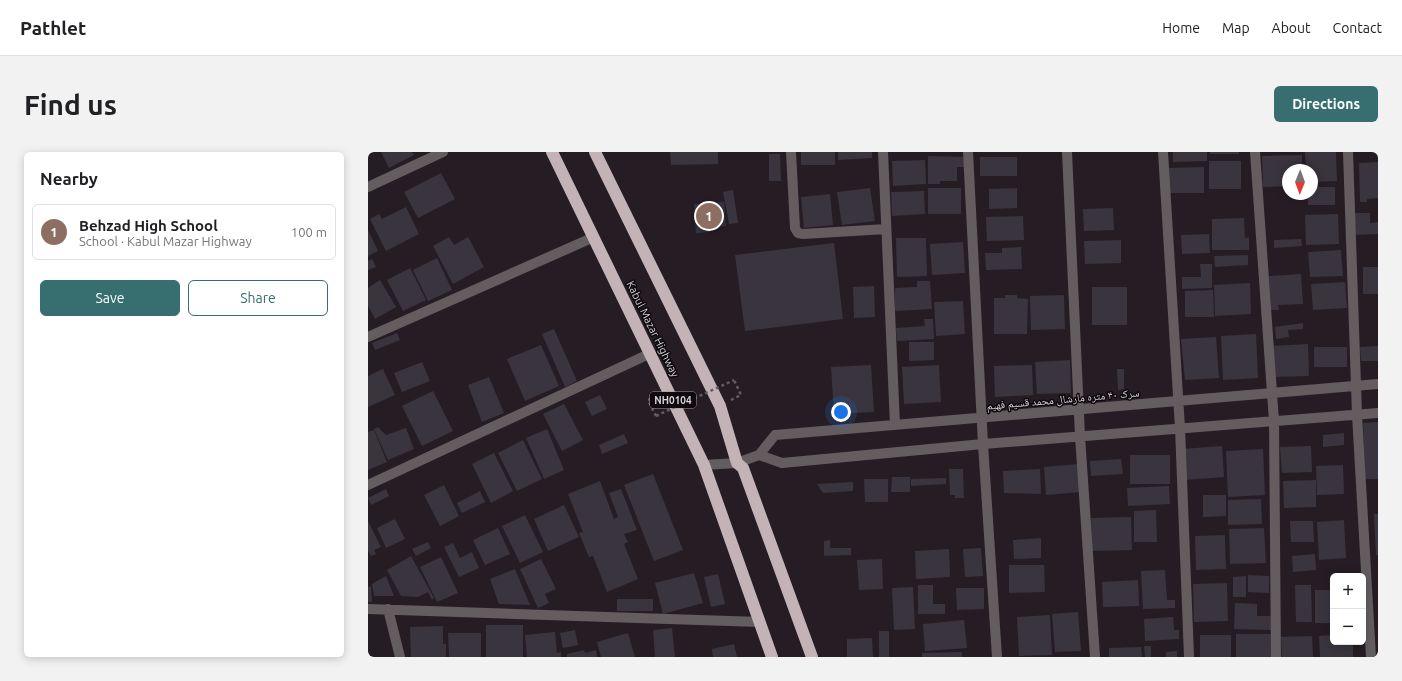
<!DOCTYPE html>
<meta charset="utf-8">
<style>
body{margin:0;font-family:Ubuntu,"Noto Naskh Arabic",sans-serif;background:#f2f2f2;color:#202124}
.controls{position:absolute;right:12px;bottom:12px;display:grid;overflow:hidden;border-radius:6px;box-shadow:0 2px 10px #0003}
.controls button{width:36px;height:36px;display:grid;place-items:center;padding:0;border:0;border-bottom:1px solid #e0e0e0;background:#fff;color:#202124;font:20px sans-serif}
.compass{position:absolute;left:914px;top:12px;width:36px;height:36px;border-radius:50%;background:#fff;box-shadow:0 2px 10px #0003;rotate:181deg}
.you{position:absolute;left:473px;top:260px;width:14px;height:14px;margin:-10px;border:3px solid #fff;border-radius:50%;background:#1a73e8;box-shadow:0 0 0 6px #1a73e833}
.badge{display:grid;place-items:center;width:26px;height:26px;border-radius:50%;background:#376e6f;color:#fff;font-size:13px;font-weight:700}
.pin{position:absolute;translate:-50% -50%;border:2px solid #fff;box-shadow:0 1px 4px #0006}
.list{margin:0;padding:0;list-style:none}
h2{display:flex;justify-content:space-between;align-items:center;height:52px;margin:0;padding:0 16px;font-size:17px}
h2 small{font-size:13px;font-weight:400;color:#757577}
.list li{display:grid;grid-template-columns:26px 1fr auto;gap:12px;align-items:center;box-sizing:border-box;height:56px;margin:0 8px 8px;padding:0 8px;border:1px solid #e0e0e0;border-radius:6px}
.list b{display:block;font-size:15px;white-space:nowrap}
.list p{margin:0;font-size:13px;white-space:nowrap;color:#757577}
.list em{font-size:13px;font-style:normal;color:#757577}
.actions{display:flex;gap:8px;padding:12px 16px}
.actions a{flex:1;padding:9px 0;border:1px solid #376e6f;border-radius:6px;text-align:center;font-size:14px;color:#376e6f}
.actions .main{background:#376e6f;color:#fff}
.map{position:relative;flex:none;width:1010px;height:505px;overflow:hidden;border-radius:6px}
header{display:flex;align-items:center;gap:24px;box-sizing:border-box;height:56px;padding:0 20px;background:#fff;border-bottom:1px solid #e0e0e0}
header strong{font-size:19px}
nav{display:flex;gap:22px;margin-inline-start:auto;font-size:14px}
.intro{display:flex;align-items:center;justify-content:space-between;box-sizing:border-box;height:96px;padding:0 24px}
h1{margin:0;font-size:28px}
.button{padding:10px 18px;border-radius:6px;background:#376e6f;color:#fff;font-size:14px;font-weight:700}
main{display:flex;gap:24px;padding:0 24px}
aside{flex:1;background:#fff;border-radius:6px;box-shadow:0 2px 10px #0003}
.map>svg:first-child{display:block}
</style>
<header>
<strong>Pathlet</strong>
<nav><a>Home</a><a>Map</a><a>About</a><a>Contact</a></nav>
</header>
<div class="intro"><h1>Find us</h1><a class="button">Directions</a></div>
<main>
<aside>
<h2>Nearby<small></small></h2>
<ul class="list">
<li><span class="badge" style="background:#8d6e63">1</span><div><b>Behzad High School</b><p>School · Kabul Mazar Highway</p></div><em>100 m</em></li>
</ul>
<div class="actions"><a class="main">Save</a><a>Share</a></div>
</aside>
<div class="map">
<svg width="1010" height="505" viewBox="0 0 1010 505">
<rect width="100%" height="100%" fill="#261d24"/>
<path fill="#39343e" d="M13,0H44L46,3L21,16Z
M302,0H350V12L303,13Z
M433,0H467V13H433Z
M470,0H504V6L470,8Z
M805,0H839V9L805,10Z
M842,0H871V2H842Z
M937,0H968L969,29L944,30V18H938Z
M401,2H412L413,29H401Z
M934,3V18H920V34L895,35L894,4Z
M560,4L597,5V15H589V29H572V32H560Z
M612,5H649V24H612Z
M557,8L558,32L525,34L524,9Z
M841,9H873V37H841Z
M1010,10V46L999,47V50H992L991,11Z
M836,15V41H801V16Z
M73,21L87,47L50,66L36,40Z
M944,35H967V53H940V42H944Z
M502,36L507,69L474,73L469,40Z
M560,36H593V62H560Z
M649,36V56L621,57V37Z
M365,38L370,71L361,72L355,40Z
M556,39L557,62L524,64L523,40Z
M462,42L465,73L436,76L433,45Z
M356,50L358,74L341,75L342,80L328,81L326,52Z
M38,55L51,82L18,99L2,67L11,62L14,67Z
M745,56L746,78L716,79L715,57Z
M984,61H1002V71L1010,70V82L985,83Z
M970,62L971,92L938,93L937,63Z
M655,64L656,88L619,89L618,65Z
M876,66L877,86L881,85V98H844V67Z
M0,78L10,99L0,104Z
M841,82L842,101L814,102L813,83Z
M81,85L86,93L100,85L116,115L85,132L65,94Z
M528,86H558L559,124L529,125Z
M933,87L934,94L906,96V88Z
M753,88V111L717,112L716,89Z
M595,90L597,121L564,123L562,92Z
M466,91L475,167L377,179L367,103Z
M653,95L654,117L618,118L617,101H634V96Z
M973,98L975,124L942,125L940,100Z
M880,103V113L847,115L846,104Z
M69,106L84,138L60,149L45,118Z
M4,107L8,115L0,118V109Z
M832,112H844V136L814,137V125H833Z
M995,115H1010V142H995Z
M42,116L58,148L35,159L19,128Z
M933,122L935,152L910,153L911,158H903L901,124Z
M12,128L28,155L7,167L0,154V136Z
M549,129H562L564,157L527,159V136L549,135Z
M977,130L979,156L945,158L943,132Z
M882,131L883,162L847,164L846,133Z
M506,134L507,165L486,166L485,135Z
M724,135H759V173H724Z
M845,138L846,165H817V139Z
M637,143H649V146L660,147L659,182H626V146H637Z
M696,143L697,177L663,178L662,144Z
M595,149L597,182L568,184L566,150Z
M556,167H565L566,187L529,189L528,176L557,174Z
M935,171V177L920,178L921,185L908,187L907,175Z
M186,177L209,229L197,235L174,182Z
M29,181L32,188L7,198L4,191Z
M888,182L890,226L855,228L853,184Z
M848,185L851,226L817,228L813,187Z
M541,190H566V208L541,209Z
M940,192L941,224L905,225L904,194Z
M173,193L191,234L157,249L139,207Z
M1010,194V209H993L992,195Z
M946,195H979V215H946Z
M702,208L703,241L669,242L667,210Z
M54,210L62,229L34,240L26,221Z
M503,213L506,260L466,262L463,215Z
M571,213L573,250L536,252L534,215Z
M664,213L665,243L627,245L626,214Z
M15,217L27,243L0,255V224Z
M749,217H756V237L750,238Z
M121,225L136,261L114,270L100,233Z
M65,239L85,279L54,294L34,254Z
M232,243L239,257L224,264L217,250Z
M196,252L215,288L194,299L175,262Z
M1010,270V327H997L995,271Z
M10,275L18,283L38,276L46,297L20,308L6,277Z
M179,277L196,318L176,327L158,286Z
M6,278L19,310L0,318V280Z
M976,281V293L955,295V283Z
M256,282L260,291L234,302L231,293Z
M155,288L174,327L149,339L130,301Z
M854,294L856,325L816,328L814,297Z
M943,294L944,320L914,321L912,295Z
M895,297L897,343L860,345L858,299Z
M126,301L145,339L123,351L104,312Z
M762,303H802V332H762Z
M753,307L755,322L723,324L722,309Z
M711,312L713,340L678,343L676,315Z
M975,313L976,342L949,343L948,314Z
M581,317H595L596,346H587V343H582Z
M672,317L673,342L636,341L635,319Z
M285,322L315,398L286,409L256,333Z
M524,325H542V340H523Z
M578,326V332L543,334V327Z
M496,327H520V350H497Z
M948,328V355L916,356L915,329Z
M232,329L246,367L250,365L241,341L253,337L269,378L256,382L260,390L256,392L270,427L239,440L225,404L221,405L211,381L215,380L200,342Z
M485,330V339L455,341L449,332Z
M76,333L91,364L72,374L56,343Z
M801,334L802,352L760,354L759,336Z
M18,337L21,344L3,353L0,346Z
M112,339L117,350L94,361L89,351Z
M835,343H858V364L835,365Z
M893,347L894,372L860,373V348Z
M196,353L211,385L180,399L166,367Z
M788,358L789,390H766V359Z
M1006,362H1010V403H1008Z
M157,363L175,400L152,411L134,374Z
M763,365L764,398L724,399L723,366Z
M27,367L37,387L18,396L9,376Z
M976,368L978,406L951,408L949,370Z
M0,369L13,395L6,398L8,402L3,404L0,399Z
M922,369H945L946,390H923Z
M130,376L142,402L117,413L105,388Z
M896,376L898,411L862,412L861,377Z
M857,383L858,417L828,418L827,384Z
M673,386V406L646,407L645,388Z
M462,388V396H483V403L456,404V389Z
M60,390L63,396L48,404L44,397Z
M85,391L92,406L104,400L111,416L91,425L76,395Z
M613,396L615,424L597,425L595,397Z
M581,397L582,425L548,427L547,399Z
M947,402L948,418L925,420L924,404Z
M43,404L66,446L64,448L60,440L50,445L33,444L19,418Z
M73,405L90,441L69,450L52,415Z
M173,407L188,437L177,442L181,451L170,456L152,417Z
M514,407L515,437L491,438L489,408Z
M641,413H676L677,440L641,441Z
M147,417L162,453L131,452L122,427Z
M797,418L799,448H807V456L775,457L773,419Z
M326,421L335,451L295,462L287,431Z
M350,422L357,452L343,455L336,425Z
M880,423L901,424V441L880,440Z
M18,424L26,444H6L4,432Z
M878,424V445H865V425Z
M770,428L771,454L735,455L734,430Z
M859,431L860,469L826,470L825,432Z
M550,433H565V452H577V462H550Z
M927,433H943L944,470H928Z
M3,434L4,450H0V435Z
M545,435L547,477L526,478L524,436Z
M588,436H616V457L589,458Z
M947,438H965V471H947Z
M249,447H285V459H249Z
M867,451L889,452V464H904L903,478L866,477Z
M710,460L713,499L687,500L684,462Z
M682,463L684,503L651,504L649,465Z
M805,465L806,478H811V487L777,489L776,467Z
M596,468L599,496L557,499L555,472Z
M118,473H155V505H118Z
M75,474V492H78V505H43L42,475Z
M304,476L307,505H287L285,478Z
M207,478L210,493L195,496L192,481Z
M511,479H521V505H511Z
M187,480L189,501L193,500V505H159L157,483Z
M80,481H113V505H81Z
M260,481L267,505H233L229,490Z
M868,482H905V505H868Z
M832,483H863V505H832Z
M965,483V490H985V505H952L951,484Z
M944,484L945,505H914L913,485Z
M504,486L505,505H479V487Z
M366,492L369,505H345L344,497Z
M776,494H783V505H777Z
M773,495L774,505H741V496Z
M216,498L217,501L228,498L229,505H199V502Z
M809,499V505H798V500Z
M594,500V505H554V501Z"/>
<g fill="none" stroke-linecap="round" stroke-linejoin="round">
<path stroke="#635b61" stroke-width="2.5" stroke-dasharray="3 3" stroke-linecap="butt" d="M363,248L373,243L366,228
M288,264L280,248L288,245"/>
<path stroke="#645d5f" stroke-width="10" d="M423,0L427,76L430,81L435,82L518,77
M515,0L527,273
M600,0L615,292L629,505
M699,0L712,284L727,505
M795,0L812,276L821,505
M887,0L906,269L908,505
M980,0L989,263L1003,505
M0,35L75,0
M0,185L226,85
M391,303L414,311L615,292L1010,261
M336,313L369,311L391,303L407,283L1010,232
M0,333L281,202
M0,457L392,470
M20,457L32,505"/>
<path stroke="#c3b3b6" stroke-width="12" d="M184,0L336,313L404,505
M227,0L352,254L369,311L375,316L444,505"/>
<path stroke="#635b61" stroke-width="2.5" stroke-dasharray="3 3" stroke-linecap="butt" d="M288,264L366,228"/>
</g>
<g text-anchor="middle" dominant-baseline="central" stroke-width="3" stroke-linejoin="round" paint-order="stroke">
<rect fill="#0d090c" stroke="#9c969a" stroke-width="1" x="282" y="240" width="46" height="16" rx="3"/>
<g font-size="10" font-weight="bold" fill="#d9d2d7">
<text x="305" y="248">NH0104</text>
</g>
<g font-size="11" fill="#d9d2d7" stroke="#0d090c">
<text transform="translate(285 177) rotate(64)">Kabul Mazar Highway</text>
<text transform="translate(695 247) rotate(-5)">سرک ۴۰ متره مارشال محمد قسیم فهیم</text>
</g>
</g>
</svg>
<div class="controls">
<button>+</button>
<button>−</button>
</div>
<svg class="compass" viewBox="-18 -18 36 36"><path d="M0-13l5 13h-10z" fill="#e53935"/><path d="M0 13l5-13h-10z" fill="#757577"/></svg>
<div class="you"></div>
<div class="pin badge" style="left:341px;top:64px;background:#8d6e63">1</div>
</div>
</main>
